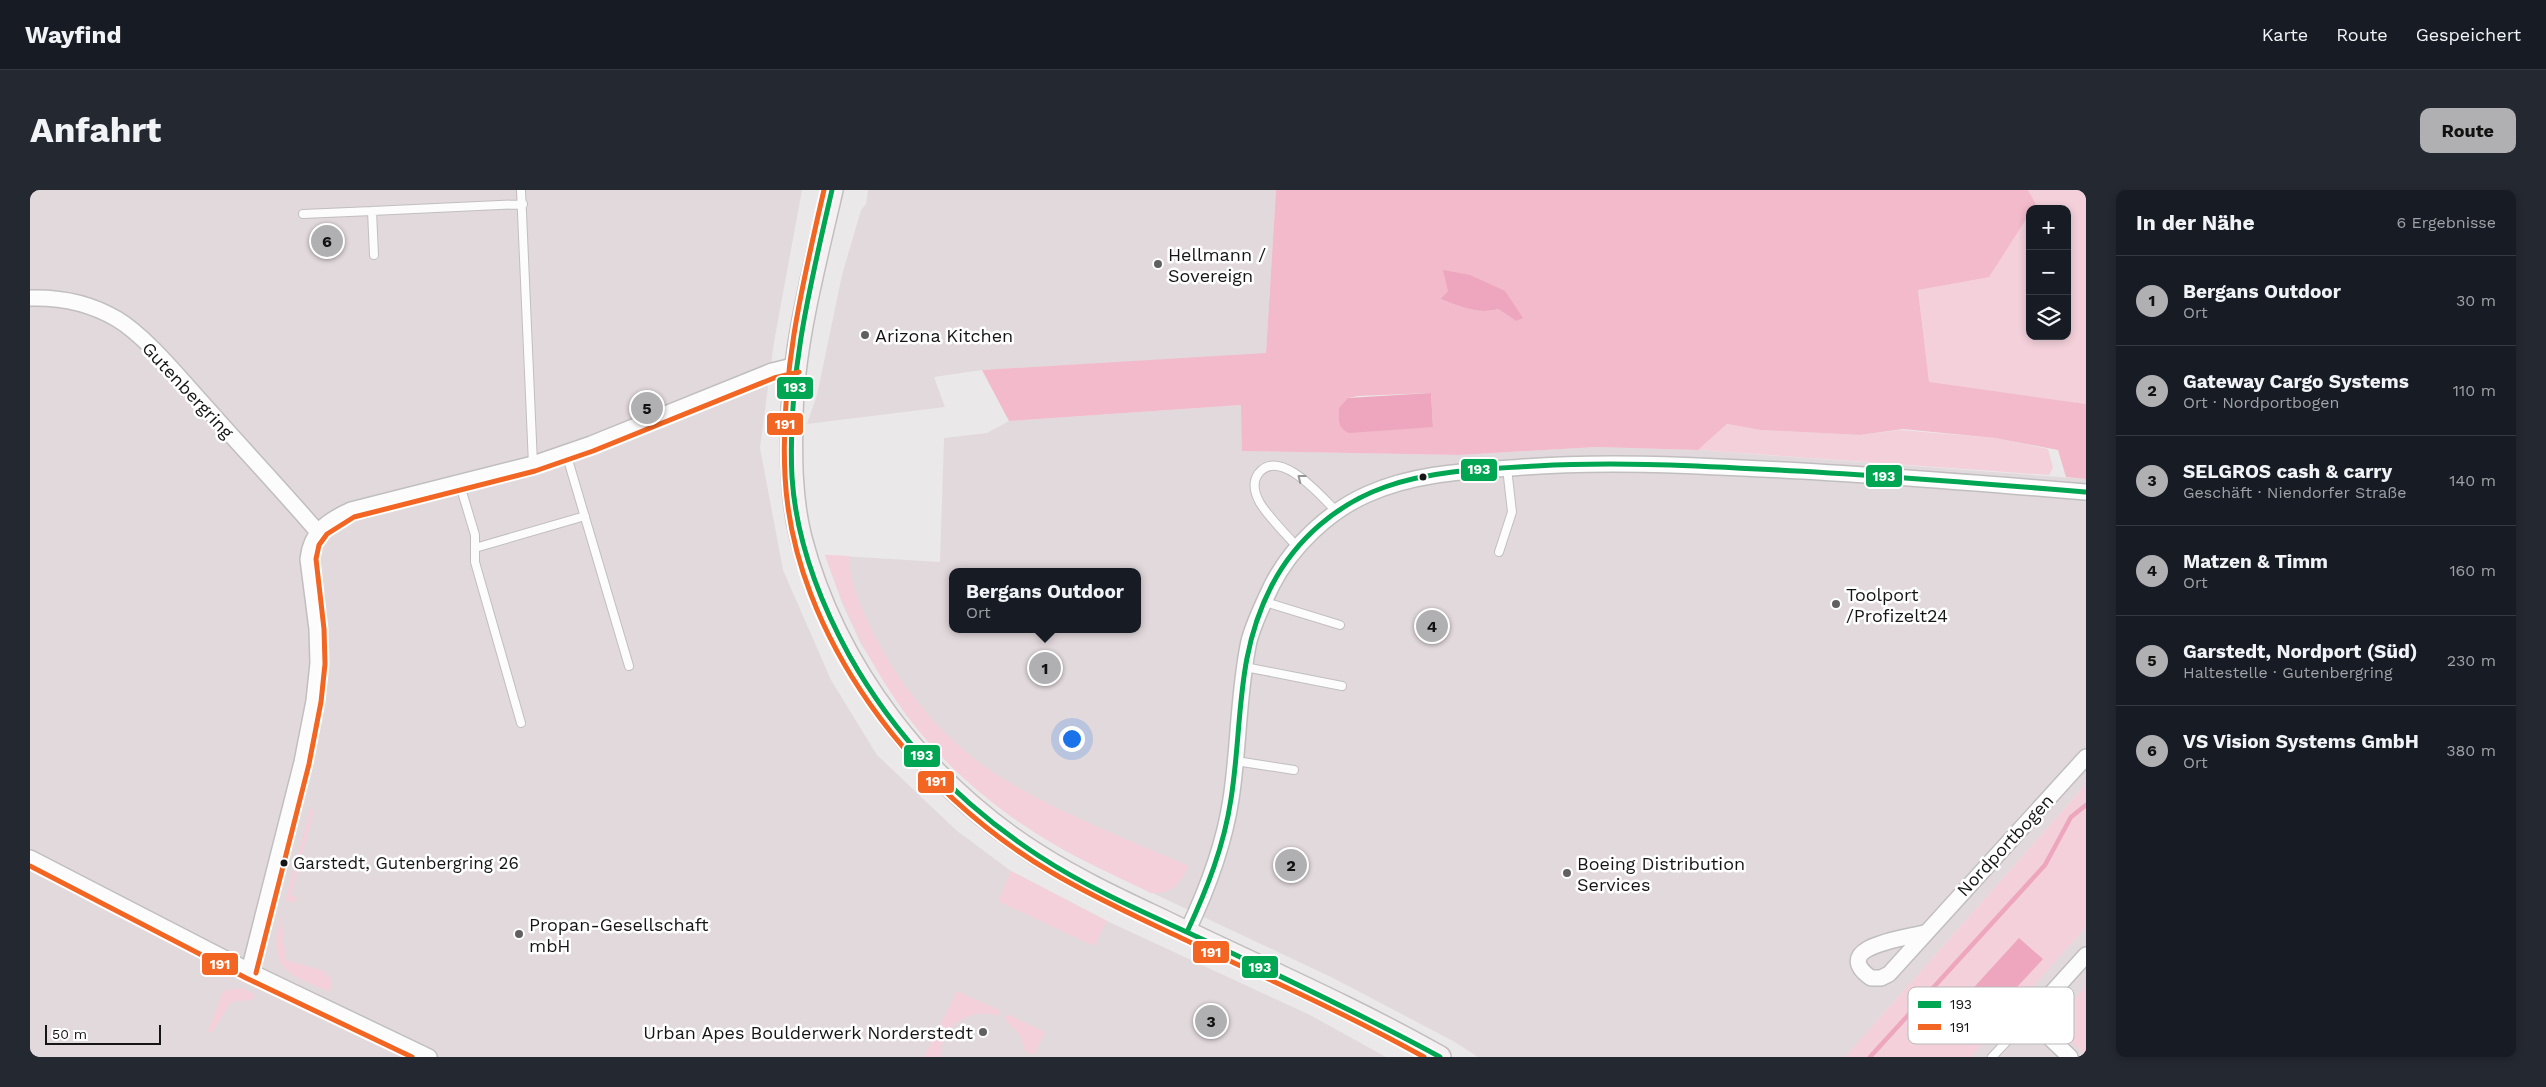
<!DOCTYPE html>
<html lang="de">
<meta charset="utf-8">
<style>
body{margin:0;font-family:"Work Sans",sans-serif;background:#242831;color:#f1f3f6}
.controls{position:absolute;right:15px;top:15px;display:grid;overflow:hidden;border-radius:10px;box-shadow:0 2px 8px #0003}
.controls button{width:45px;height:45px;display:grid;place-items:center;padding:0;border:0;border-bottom:1px solid #363941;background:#171b24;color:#f1f3f6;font:25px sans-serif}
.scale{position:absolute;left:15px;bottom:12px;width:116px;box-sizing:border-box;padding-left:5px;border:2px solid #161515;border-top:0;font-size:14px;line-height:18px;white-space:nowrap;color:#161515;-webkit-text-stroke:4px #fff;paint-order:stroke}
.you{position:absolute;left:1041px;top:548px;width:18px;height:18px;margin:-12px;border:4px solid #fff;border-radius:50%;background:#1a73e8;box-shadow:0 0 0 8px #1a73e833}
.badge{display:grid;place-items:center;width:32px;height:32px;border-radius:50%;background:#b0b0b2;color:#111;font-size:16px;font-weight:700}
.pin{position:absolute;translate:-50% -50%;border:2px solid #fff;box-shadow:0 1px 5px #0006}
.popup{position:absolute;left:919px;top:378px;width:192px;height:65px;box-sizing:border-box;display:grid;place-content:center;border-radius:10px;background:#171b24;filter:drop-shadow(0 1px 4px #0005);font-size:16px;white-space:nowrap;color:#9ea1a6}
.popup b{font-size:19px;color:#f1f3f6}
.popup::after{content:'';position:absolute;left:50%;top:100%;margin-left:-10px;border:10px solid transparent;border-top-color:#171b24}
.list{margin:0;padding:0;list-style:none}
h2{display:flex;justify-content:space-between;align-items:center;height:65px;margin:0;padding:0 20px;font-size:21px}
h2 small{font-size:16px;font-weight:400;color:#9ea1a6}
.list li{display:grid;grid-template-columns:32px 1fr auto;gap:15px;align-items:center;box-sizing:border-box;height:90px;padding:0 20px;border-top:1px solid #363941}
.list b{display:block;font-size:19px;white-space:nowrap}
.list p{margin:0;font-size:16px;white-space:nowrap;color:#9ea1a6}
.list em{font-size:16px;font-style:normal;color:#9ea1a6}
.icon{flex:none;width:28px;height:28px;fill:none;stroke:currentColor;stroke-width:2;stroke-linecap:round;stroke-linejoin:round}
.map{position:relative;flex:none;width:2056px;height:867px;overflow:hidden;border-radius:10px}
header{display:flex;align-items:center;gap:30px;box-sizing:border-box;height:70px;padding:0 25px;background:#171b24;border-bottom:1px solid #363941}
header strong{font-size:24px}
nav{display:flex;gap:28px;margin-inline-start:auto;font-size:18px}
.intro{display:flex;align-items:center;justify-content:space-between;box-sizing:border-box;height:120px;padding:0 30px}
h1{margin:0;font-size:35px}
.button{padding:12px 22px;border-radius:10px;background:#b0b0b2;color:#111;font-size:18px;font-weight:700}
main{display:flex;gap:30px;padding:0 30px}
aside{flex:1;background:#171b24;border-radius:10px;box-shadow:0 2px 8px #0003}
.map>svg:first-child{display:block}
</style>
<header>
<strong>Wayfind</strong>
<nav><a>Karte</a><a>Route</a><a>Gespeichert</a></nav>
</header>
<div class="intro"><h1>Anfahrt</h1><a class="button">Route</a></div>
<main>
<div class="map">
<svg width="2056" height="867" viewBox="0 0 2056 867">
<rect width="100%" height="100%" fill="#ebe8e9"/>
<path fill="#e2d9dc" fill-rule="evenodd" d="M0,0H772L744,152L730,258L753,380L801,490L847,565L926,640L981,681L1077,731L1280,825L1356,867H0Z
M838,0H1246L1236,164L952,180L904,187L915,217L777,234L787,205L812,85L831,20L836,14Z
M1212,215V261L1429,265L1566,257L1668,260L2056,289V594L1815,867H1448L1423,851L1303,788L1063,675L1034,660L981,626L929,584L876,525L831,454L812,413L795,365L910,372L914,248L957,243L979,231ZM922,382H1108V439H922Z
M2056,737V867H1941L1965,839Z"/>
<path fill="#f3d0da" d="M1998,0H2056V214L1899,193L1888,100L1958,86L2000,23V146H2037V19H2003L2006,14Z
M1697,234L1731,240L1830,245L1870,240L1965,248L2018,259L2023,278L2019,285L1668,260Z
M795,365L819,366C818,390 833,421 843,442C870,496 912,548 963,582C1023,622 1093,647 1159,676C1149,694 1144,704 1121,703C1082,684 1043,667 1007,644C897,574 837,486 795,365Z
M2056,594V737L1941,867H1815Z
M281,618L284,621L261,705L268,708L263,712L255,711Z
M981,681L1077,731L1064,756L968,711Z
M251,726L256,770L294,781L302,791L300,802C256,783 237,780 251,726Z
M2056,796V865L2021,835Z
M211,798L225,804L222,810L201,812L183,841L177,843L193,801Z
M927,801L971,821L968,826C941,816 909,837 911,867H894Z
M977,824L1015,842L1004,865L995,861L990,845L975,830Z"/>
<path fill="#f2bacb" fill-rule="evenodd" d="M1246,0H1998L2006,14L2000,19V23L1959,87L1888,100L1899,192L2056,214V289L2036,287L2028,260L1965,248L1873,239L1830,245L1731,240L1697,234L1668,260L1566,257L1429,265L1212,261L1211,215L979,231L952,180L1236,163ZM1418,101H1475L1486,131L1468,119C1447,125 1430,116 1410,109ZM1401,203L1403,237L1318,208L1328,206Z"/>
<path fill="#eda6bd" d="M1413,80L1440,85L1475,101L1493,128L1486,131L1468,119C1447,125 1430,116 1410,109L1418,101Z
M1401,203L1403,237L1319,243C1307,238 1309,230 1309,218L1318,208Z
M1989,748L2013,769L1938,850L1930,851L1917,844L1915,829Z"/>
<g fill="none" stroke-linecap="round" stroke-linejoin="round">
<path stroke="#eda6bd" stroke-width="4.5" d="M1840,867L2015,675L2041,627L2056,615"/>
<defs>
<path id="lane" d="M491,0L503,274
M273,24L342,21
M344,65L342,21L493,14
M536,263L599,476
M430,295L445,345V372L491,533
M445,358L555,326
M1268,358C1256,344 1240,329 1230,313C1225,304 1222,293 1228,284C1249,256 1291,306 1306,321
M1469,362L1482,322L1477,278
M1235,412L1310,435
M1215,477L1312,496
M1206,571L1264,580
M1962,867L1999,828"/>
<path id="street" d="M0,108C31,107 60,113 87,129C117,147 152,191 176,217C213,259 251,299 287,341
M0,668L219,781L399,867
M1157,742C1177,700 1194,656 1201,609C1209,557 1208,503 1219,451C1224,432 1234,412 1242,395C1262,356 1299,321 1338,304C1387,282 1442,281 1494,277C1574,271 1653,275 1733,279C1841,284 1948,293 2056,302
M1894,743C1876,748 1798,757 1841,788H1851L1859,784L2056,567
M219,781L272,572L284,511L288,473L287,439L278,369C281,342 297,331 321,320L503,274L561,254L742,181L767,175
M2040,867L1999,828L2056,765"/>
<path id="secondary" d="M802,0C786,71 763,155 762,227C761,266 761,309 771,348C805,478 895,594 1009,666C1050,692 1094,712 1138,733C1229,777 1322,817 1410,867"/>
</defs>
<use href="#lane" stroke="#c1bebf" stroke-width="10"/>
<use href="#street" stroke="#c1bebf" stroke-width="18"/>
<use href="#secondary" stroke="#c1bebf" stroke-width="24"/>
<use href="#lane" stroke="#fcfcfc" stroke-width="8"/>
<use href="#street" stroke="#fcfcfc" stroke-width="15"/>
<use href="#secondary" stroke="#f5f0f2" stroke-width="21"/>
<defs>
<path id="bus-1" d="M802,0C780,95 757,189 762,287C766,350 789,410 819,465C865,547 931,615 1009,666C1064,702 1127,728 1187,756C1262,792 1337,827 1410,867
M1157,742C1177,699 1194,656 1201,609C1213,533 1205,466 1242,395C1266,349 1307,314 1355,297C1403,280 1456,279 1506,276C1580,272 1653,275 1727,279C1837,284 1946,293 2056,302"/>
<path id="bus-2" d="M794,0C772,95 750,188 755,286C763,447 886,603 1021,682C1061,706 1103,725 1145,745C1229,785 1313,822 1394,867
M0,676L216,788L382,867
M226,783L279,574L291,512L295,474L294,439L286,369L289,355L297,344L324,327L505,281L563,261L744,188L769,182"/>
</defs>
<use href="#bus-1" stroke="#fff" stroke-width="9"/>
<use href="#bus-2" stroke="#fff" stroke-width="9"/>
<use href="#bus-1" stroke="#00a651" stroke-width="5"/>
<use href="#bus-2" stroke="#f26522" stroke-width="5"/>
</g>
<defs><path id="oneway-chevron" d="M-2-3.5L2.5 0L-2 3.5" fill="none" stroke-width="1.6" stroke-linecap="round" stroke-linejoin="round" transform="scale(1.25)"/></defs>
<use stroke="#949494" href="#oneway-chevron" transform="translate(1271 288) rotate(-142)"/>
<g fill="#615f5f" stroke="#fff" stroke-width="2">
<circle cx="1128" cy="74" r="5"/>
<circle cx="835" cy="145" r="5"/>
<circle cx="1806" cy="414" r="5"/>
<circle cx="1537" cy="683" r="5"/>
<circle cx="489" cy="744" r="5"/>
<circle cx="953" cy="842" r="5"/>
</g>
<g fill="#161515" stroke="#fff" stroke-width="2">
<circle cx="1393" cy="287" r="4.5"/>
<circle cx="254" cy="673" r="4.5"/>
</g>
<g text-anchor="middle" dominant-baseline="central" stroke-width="5" stroke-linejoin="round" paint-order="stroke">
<g font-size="17" fill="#161515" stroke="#fff" text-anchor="start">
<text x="263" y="673">Garstedt, Gutenbergring 26</text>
</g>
<g font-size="18" fill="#161515" stroke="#fff" text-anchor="start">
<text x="1138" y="64">Hellmann /<tspan x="1138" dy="21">Sovereign</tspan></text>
<text x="845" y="145">Arizona Kitchen</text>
<text x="1816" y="404">Toolport<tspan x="1816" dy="21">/Profizelt24</tspan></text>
<text x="1547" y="673">Boeing Distribution<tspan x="1547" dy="21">Services</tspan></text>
<text x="499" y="734">Propan-Gesellschaft<tspan x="499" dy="21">mbH</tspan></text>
<text x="943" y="842" text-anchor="end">Urban Apes Boulderwerk Norderstedt</text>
</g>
<g font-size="18" fill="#161515" stroke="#fff">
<text transform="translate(158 200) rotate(47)">Gutenbergring</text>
<text transform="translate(1975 655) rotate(-47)">Nordportbogen</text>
</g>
</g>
<rect x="1878" y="797" width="166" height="57" rx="8" fill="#fff" stroke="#b9b9b9" stroke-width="1"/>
<rect x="1888" y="811" width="23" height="7" fill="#00a651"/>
<rect x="1888" y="834" width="23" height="6" fill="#f26522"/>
<g font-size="14" fill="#161515">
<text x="1920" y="819">193</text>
<text x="1920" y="842">191</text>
</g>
<g stroke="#fff" stroke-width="2">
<rect x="746" y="186" width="38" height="24" rx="5" fill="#00a651"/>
<rect x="736" y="222" width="38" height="24" rx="5" fill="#f26522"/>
<rect x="1430" y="268" width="38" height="24" rx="5" fill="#00a651"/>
<rect x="1835" y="274" width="38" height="24" rx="5" fill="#00a651"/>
<rect x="873" y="554" width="38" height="24" rx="5" fill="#00a651"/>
<rect x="887" y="580" width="38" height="24" rx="5" fill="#f26522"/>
<rect x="1162" y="750" width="38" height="24" rx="5" fill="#f26522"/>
<rect x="171" y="762" width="38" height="24" rx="5" fill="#f26522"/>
<rect x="1211" y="765" width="38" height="24" rx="5" fill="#00a651"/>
</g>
<g font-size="14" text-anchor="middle" font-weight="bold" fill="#fff">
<text x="765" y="202">193</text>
<text x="755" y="239">191</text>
<text x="1449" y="284">193</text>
<text x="1854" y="291">193</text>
<text x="892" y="570">193</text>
<text x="906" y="596">191</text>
<text x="1181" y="767">191</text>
<text x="190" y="779">191</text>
<text x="1230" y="782">193</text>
</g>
</svg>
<div class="controls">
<button>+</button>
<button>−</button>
<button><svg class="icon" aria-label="layers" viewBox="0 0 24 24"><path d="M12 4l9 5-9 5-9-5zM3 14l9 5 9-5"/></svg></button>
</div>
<div class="scale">50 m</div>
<div class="you"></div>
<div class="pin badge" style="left:1015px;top:478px">1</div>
<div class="popup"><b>Bergans Outdoor</b>Ort</div>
<div class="pin badge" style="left:1261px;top:675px">2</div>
<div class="pin badge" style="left:1181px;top:831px">3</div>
<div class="pin badge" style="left:1402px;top:436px">4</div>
<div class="pin badge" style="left:617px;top:218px">5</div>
<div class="pin badge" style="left:297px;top:51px">6</div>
</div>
<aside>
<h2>In der Nähe<small>6 Ergebnisse</small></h2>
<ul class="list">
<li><span class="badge">1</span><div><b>Bergans Outdoor</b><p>Ort</p></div><em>30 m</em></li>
<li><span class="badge">2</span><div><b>Gateway Cargo Systems</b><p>Ort · Nordportbogen</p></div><em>110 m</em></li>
<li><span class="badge">3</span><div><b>SELGROS cash &amp; carry</b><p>Geschäft · Niendorfer Straße</p></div><em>140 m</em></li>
<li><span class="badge">4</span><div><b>Matzen &amp; Timm</b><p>Ort</p></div><em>160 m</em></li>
<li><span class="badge">5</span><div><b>Garstedt, Nordport (Süd)</b><p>Haltestelle · Gutenbergring</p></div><em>230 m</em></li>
<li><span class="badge">6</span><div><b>VS Vision Systems GmbH</b><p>Ort</p></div><em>380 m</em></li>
</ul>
</aside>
</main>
